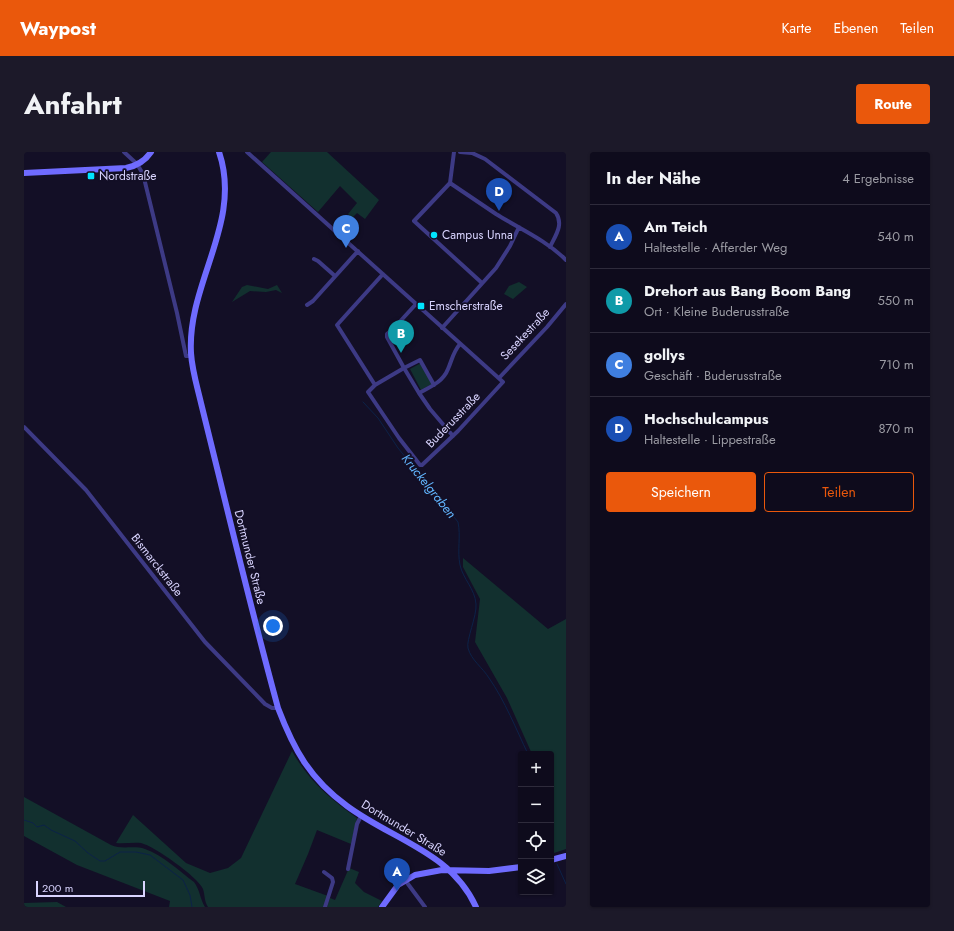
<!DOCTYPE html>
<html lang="de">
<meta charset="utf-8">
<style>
body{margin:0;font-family:Jost,sans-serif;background:#1c1929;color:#f1f3f6}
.controls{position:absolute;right:12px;bottom:12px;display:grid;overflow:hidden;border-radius:4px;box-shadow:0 1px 3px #0004}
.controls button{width:36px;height:36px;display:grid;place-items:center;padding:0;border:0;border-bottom:1px solid #2e2b3b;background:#0e0b1c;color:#f1f3f6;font:20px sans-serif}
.scale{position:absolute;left:12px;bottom:10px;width:109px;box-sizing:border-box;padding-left:4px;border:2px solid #d9d4ff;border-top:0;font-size:11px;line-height:14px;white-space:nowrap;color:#d9d4ff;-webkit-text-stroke:3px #130f26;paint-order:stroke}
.you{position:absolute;left:249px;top:474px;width:14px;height:14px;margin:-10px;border:3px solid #fff;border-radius:50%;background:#1a73e8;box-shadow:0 0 0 6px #1a73e833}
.badge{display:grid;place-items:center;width:26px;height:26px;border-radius:50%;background:#ea580c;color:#fff;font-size:13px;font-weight:700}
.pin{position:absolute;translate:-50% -33px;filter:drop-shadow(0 1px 2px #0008)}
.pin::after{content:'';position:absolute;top:21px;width:14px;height:12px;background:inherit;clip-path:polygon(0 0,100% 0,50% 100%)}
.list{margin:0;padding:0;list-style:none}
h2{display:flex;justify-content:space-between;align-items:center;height:52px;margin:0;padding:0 16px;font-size:17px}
h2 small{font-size:13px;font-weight:400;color:#9b9ba3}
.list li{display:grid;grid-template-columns:26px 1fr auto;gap:12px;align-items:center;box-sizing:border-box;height:64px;padding:0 16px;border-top:1px solid #2e2b3b}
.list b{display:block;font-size:15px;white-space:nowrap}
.list p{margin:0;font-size:13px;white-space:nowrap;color:#9b9ba3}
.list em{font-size:13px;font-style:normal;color:#9b9ba3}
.actions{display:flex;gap:8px;padding:12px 16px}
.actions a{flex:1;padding:9px 0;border:1px solid #ea580c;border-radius:4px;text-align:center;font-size:14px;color:#ea580c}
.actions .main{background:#ea580c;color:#fff}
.icon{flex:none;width:22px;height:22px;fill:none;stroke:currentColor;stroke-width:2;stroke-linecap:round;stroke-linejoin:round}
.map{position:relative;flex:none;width:542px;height:755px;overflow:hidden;border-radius:4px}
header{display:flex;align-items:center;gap:24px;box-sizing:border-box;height:56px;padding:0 20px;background:#ea580c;color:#fff}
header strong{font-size:19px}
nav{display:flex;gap:22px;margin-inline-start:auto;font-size:14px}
.intro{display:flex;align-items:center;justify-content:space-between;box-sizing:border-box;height:96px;padding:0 24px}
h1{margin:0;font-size:28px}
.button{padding:10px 18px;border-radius:4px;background:#ea580c;color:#fff;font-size:14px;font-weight:700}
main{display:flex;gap:24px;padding:0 24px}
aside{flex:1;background:#0e0b1c;border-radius:4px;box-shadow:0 1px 3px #0004}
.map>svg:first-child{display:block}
</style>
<header>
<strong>Waypost</strong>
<nav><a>Karte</a><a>Ebenen</a><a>Teilen</a></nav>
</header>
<div class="intro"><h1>Anfahrt</h1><a class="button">Route</a></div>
<main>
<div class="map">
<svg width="542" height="755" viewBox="0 0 542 755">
<rect width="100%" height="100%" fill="#130f26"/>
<path fill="#12302f" d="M247,0H303L355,48L341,67L333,61L328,66L324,62L333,51L316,34L294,60L238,10Z
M495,130L503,135L489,147L480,142L485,134Z
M223,133L244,137L253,133L258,141L252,138L242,140L226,139L208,150L218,135Z
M397,211L408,232L397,238L386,217Z
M439,406L524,477L542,467V697L530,701L527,694V602H508L483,546L451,490L456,447L439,415Z
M268,599C284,628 306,647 333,666L327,692L293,678L284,702L271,732L304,744L300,755H184C180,749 181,743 179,737C174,725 130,694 117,691C109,690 100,692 92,691L109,663L162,711L186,721L204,716L217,706Z
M0,645L87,693C98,698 110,693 121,697C139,703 155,719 170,730C176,738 176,747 181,755H145L146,749L53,713L0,684Z
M325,716L335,720L331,731L340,740L358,749L354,755H303L306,746L311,748Z
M33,750L42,755H0V751Z"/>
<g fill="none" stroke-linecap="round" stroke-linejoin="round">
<path stroke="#0c2248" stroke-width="1" d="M339,250L354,266L374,296L434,370C437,384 433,399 436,413C439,427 451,437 452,452C453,464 442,488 444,496C447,508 459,516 465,526C481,549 492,577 504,602
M0,668L9,671L13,675L20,673L27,678L51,689L64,701L76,709H81L96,700H112L126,703L159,728L166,743L168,755
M533,712L542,732"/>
<path stroke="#3d3a85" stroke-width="4" d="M100,0L113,12L119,22L153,161L162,204H167
M223,0L479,230L434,279L398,313H396L375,286L344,240L351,233L380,216L395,241C406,235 419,230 424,217C428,208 429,200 436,192
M436,0L448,1L461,7L532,61C540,73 531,84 526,95
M426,31L390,69L458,131
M426,31C441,41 457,52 472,62C496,77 522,88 542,108
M426,31L430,0
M290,107L294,109L311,124
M392,152L371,175L363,182V185L380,216L396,208L410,233
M283,153L289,149L334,99
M418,176L472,116L486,94L495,75
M475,226L523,175L542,152
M351,233L313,173L359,122
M395,241L406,257L429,284
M0,275L62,338L181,490L241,552L248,556H254
M324,717L333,672L337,664
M300,720L308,726L309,730L301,755
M381,728L401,755"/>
<path stroke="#6f6bff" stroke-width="6" d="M195,0C219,70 163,131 167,201C168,218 173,234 177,251C183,275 189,300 195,324C214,402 233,479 254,556C270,598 286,627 323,654C369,688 427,700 452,755
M0,21L102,16C112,14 121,9 127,0
M527,708L542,704
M358,755L374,733L391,723L418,718L465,719L497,715"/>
</g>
<g fill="#00e5ff" stroke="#130f26" stroke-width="1.5">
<rect x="63" y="20" width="8" height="8" rx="2"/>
<circle cx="410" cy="83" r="4"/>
<rect x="393" y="150" width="8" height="8" rx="2"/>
</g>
<g text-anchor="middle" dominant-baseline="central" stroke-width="3.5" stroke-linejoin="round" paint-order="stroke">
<g font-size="12" fill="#d9d4ff" stroke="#130f26" text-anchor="start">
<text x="75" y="24">Nordstraße</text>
<text x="418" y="83">Campus Unna</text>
<text x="405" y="154">Emscherstraße</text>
</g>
<g font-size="12" fill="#d9d4ff" stroke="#130f26">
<text transform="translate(501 182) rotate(-47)">Sesekestraße</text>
<text transform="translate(429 268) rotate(-46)">Buderusstraße</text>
<text transform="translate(226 405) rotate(76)">Dortmunder Straße</text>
<text transform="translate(133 413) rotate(52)">Bismarckstraße</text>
<text transform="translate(380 676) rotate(31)">Dortmunder Straße</text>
</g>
<g font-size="13" font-style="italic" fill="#62b6ff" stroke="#130f26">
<text transform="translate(405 334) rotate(51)">Kruckelgraben</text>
</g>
</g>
</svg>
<div class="controls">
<button>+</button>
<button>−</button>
<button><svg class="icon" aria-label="locate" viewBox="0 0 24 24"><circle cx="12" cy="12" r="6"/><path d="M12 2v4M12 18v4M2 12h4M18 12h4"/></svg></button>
<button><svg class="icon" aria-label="layers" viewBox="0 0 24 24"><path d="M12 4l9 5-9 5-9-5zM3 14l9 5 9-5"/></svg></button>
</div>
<div class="scale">200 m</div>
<div class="you"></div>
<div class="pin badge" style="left:373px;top:739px;background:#1a4fb4">A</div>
<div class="pin badge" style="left:377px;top:201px;background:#0f9aa8">B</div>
<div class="pin badge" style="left:322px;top:96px;background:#3f7fe0">C</div>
<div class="pin badge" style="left:475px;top:59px;background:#1a4fb4">D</div>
</div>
<aside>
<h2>In der Nähe<small>4 Ergebnisse</small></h2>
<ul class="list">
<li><span class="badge" style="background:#1a4fb4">A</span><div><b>Am Teich</b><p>Haltestelle · Afferder Weg</p></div><em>540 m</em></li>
<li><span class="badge" style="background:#0f9aa8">B</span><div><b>Drehort aus Bang Boom Bang</b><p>Ort · Kleine Buderusstraße</p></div><em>550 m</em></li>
<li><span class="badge" style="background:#3f7fe0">C</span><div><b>gollys</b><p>Geschäft · Buderusstraße</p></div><em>710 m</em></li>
<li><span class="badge" style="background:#1a4fb4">D</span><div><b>Hochschulcampus</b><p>Haltestelle · Lippestraße</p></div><em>870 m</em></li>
</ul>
<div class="actions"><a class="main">Speichern</a><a>Teilen</a></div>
</aside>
</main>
